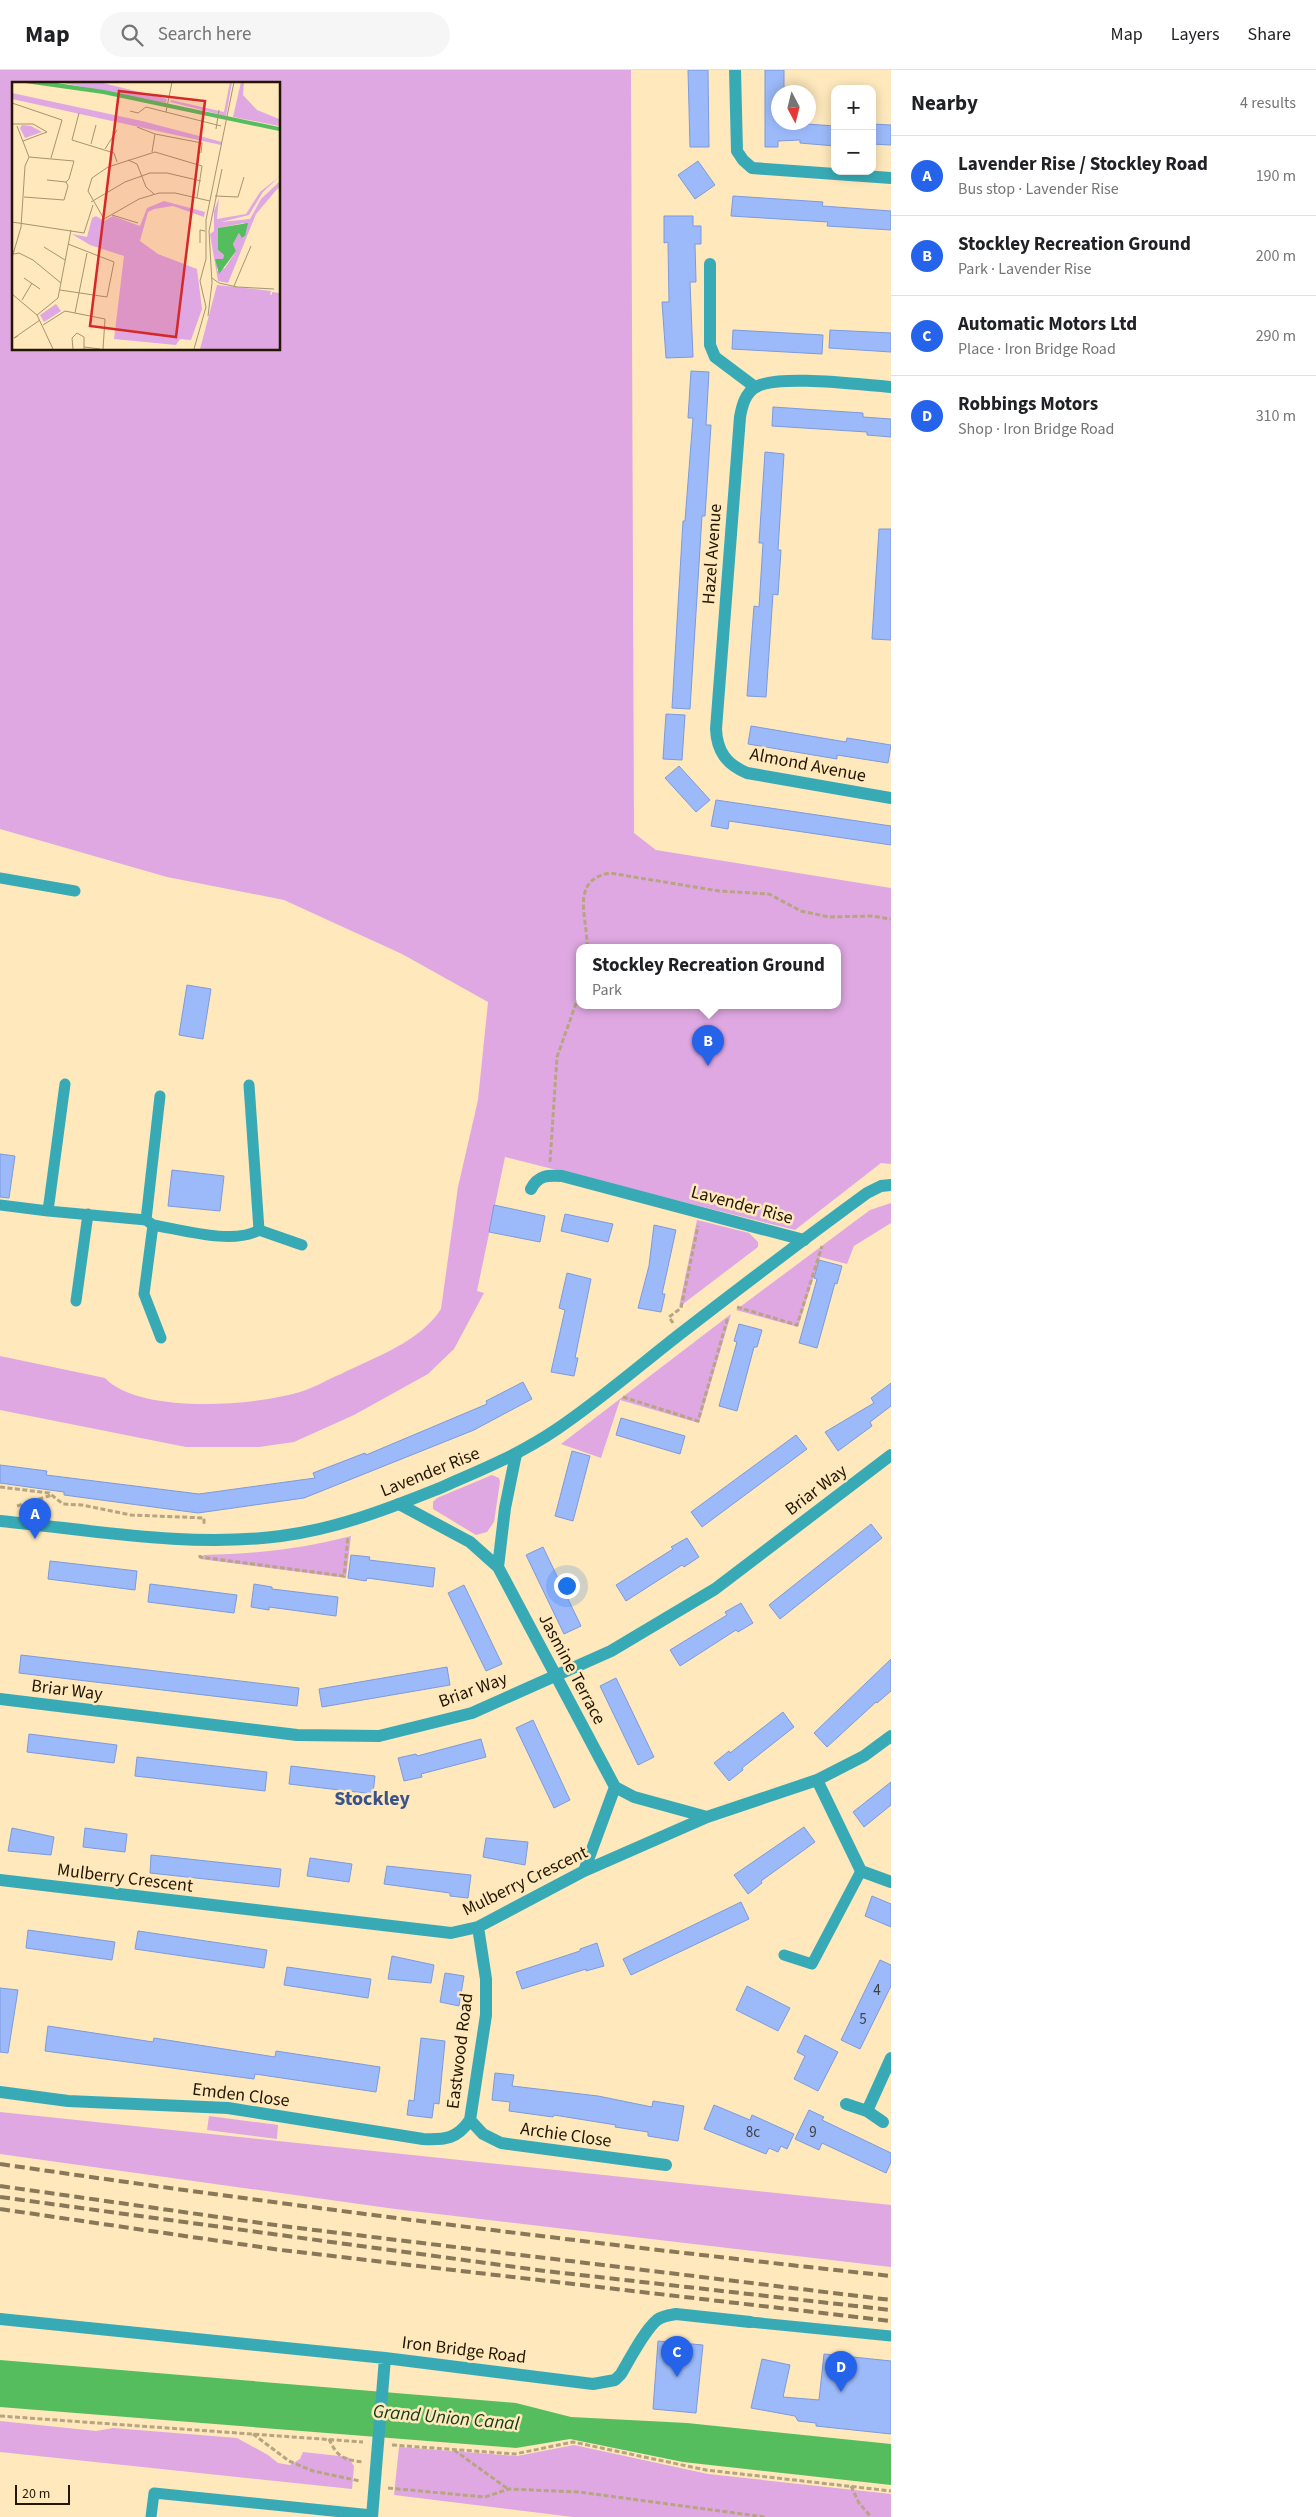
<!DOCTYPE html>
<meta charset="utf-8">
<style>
body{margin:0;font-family:"Source Sans 3",sans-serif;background:#f6f6f6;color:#202124}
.controls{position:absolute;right:15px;top:15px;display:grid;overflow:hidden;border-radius:10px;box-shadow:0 2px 12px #0003}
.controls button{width:45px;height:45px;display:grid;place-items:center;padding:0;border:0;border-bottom:1px solid #e0e0e0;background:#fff;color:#202124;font:25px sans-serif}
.compass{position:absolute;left:771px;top:15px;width:45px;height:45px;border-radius:50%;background:#fff;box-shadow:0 2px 12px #0003;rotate:173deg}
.scale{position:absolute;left:15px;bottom:12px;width:55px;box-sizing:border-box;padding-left:5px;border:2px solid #221701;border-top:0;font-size:14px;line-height:18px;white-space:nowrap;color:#221701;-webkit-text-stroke:4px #fee8bc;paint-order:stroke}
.you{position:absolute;left:566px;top:1515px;width:18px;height:18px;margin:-12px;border:4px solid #fff;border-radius:50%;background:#1a73e8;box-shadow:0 0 0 8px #1a73e833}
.badge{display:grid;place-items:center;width:32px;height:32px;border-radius:50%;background:#2563eb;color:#fff;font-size:16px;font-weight:700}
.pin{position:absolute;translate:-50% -41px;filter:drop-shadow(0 1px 2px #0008)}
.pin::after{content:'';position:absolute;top:26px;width:18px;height:15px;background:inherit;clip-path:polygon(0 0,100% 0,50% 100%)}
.popup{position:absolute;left:576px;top:874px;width:265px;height:65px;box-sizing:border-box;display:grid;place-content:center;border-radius:10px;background:#fff;filter:drop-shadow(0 1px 4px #0005);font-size:16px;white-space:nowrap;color:#757577}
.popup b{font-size:19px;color:#202124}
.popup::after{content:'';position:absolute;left:50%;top:100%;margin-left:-10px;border:10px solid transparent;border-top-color:#fff}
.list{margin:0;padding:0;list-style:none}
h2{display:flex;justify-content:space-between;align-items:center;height:65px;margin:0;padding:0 20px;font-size:21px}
h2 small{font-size:16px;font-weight:400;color:#757577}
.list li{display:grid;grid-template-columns:32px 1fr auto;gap:15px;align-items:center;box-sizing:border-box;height:80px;padding:0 20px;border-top:1px solid #e0e0e0}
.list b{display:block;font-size:19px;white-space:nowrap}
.list p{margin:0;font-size:16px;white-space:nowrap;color:#757577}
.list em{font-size:16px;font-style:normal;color:#757577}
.icon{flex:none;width:28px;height:28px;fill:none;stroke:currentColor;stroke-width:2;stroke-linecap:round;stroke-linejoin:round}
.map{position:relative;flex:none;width:891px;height:2447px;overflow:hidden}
header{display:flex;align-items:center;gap:30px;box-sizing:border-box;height:70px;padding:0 25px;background:#fff;border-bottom:1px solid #e0e0e0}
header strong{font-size:24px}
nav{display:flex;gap:28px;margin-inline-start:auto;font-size:18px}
.search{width:350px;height:45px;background:#f6f6f6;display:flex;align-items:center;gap:12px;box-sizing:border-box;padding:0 18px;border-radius:28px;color:#757577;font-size:19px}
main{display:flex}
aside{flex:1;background:#fff}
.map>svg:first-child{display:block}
</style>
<header>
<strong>Map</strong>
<div class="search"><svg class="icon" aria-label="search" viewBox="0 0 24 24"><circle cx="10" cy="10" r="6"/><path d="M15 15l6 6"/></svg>Search here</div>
<nav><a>Map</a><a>Layers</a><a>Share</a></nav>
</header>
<main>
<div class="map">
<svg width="891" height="2447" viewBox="0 0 891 2447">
<rect width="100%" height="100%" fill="#fee8bc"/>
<path fill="#dfa8e2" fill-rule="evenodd" d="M0,0H631L634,763L656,780L891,818V1094L881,1093L795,1160L505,1087L477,1221L484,1223L454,1279L428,1304L354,1345L294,1372L259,1377H186L0,1340V1286L105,1308C140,1345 257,1336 303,1321C316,1317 328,1309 341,1304C375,1287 420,1272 441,1239L458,1117L478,1030L488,932L402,884L284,830L167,807L0,759ZM14,14H279V279H14ZM579,877H837V935H579Z
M891,1133V1153L854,1176L847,1194L820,1187L798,1257L736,1240L870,1140Z
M697,1150L749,1163L758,1172V1177L679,1237Z
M731,1244L699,1353L620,1330L601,1388L561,1374Z
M492,1405L499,1408L500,1412L494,1452L487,1462L476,1465L433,1439V1432L437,1428Z
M351,1466L346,1508L200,1489L204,1485C254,1484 302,1479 351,1466Z
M0,2042L891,2135V2197L395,2139L0,2084Z
M209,2046L278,2055L277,2069L207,2060Z
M0,2351L96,2361L113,2358L237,2368L268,2385L278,2393L290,2395L300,2389L303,2382L348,2387L354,2396L352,2419L0,2382Z
M574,2375L708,2404L891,2424V2447H573L394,2425L399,2377L517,2386Z"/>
<path fill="#56bd5e" d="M0,2290L516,2333L571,2347L687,2353L891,2374V2415L683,2392L570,2369L516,2378L0,2337Z"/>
<path fill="#9cbafa" stroke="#7c9adc" d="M688,0H708L709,77H690Z
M765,0H784V22H778V52L835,56V76L800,73V70L778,71V77H765Z
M872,54L891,55V75L872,74Z
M698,91L715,115L695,129L678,105Z
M733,126L823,132L822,136L891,141V160L827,156L828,152L731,146Z
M664,146H693V156H701V174H695L696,212H690L693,287L666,288L662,232H669L668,172L664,173Z
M733,260L823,265L822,284L732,279Z
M830,260L891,263V282L829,278Z
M691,301L709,302L706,355H711L705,446H702L690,639L672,638L683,451H685L693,348H688Z
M773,337L863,343V347L891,349V367L867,365V362L772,356Z
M765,382L784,384L778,480H781L778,525L773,524L766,627L747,626L754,536L759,537L763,473H759Z
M879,459H891V570L872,569Z
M666,644L685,645L682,690L663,689Z
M751,656L846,672L847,668L891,675L888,693L837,685V689L748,674Z
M679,696L710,730L696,742L665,708Z
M716,730L891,756V775L729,751L728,759L711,756Z
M187,915L211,919L203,969L179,965Z
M0,1084L15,1086L9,1128L0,1127Z
M172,1100L224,1106L220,1141L168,1136Z
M494,1135L545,1146L540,1172L489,1162Z
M565,1144L613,1154L608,1172L561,1161Z
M654,1155L676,1160L662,1224H665L661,1242L638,1238L649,1196Z
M819,1190L842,1196L837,1214L835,1213L817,1278L799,1273L817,1209L814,1208Z
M567,1203L591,1209L575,1288H578L574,1306L551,1302L565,1240L559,1238Z
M739,1254L762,1260L757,1277H754L737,1341L719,1336L737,1272L734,1271Z
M523,1312L532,1329L474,1360L304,1428L198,1443L64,1425V1422L0,1413V1395L47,1401L46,1405L199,1424L315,1408L313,1403L365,1383L366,1385L487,1334L486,1331Z
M891,1313V1336L870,1352L872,1356L838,1381L825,1362L874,1333L871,1328Z
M621,1348L685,1366L680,1384L616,1365Z
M796,1365L807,1379L702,1457L691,1442Z
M572,1381L590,1386L573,1451L555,1446Z
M871,1454L882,1468L780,1549L769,1535Z
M687,1468L699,1487L684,1497L682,1495L626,1531L616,1515L673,1479L671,1477Z
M543,1477L581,1556L564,1564L526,1485Z
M351,1485L370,1487L369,1490L435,1498L433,1517L367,1508L366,1511L348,1508Z
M50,1491L137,1501L135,1520L48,1509Z
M150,1514L237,1525L234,1543L148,1532Z
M254,1514L272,1517V1519L338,1527L336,1546L269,1537V1540L251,1537Z
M464,1515L502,1594L486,1601L448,1523Z
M741,1533L753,1553L738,1562L736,1560L680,1596L670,1580L727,1545L725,1542Z
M21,1585L299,1618L297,1636L19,1603Z
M891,1589V1621L877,1633L876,1632L827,1677L814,1663Z
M447,1597L450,1615L322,1637L319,1619Z
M616,1608L654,1687L638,1695L600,1616Z
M783,1642L794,1657L742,1698L743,1700L729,1711L714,1693L729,1681L730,1683Z
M533,1650L570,1730L554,1738L516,1658Z
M29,1664L117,1675L114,1693L27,1682Z
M481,1669L486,1687L421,1704L422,1707L404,1711L398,1688L416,1684L417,1686Z
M137,1687L267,1702L265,1721L135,1706Z
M291,1696L375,1706L373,1724L289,1714Z
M891,1712V1735L864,1757L853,1742Z
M804,1757L815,1772L761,1811L762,1813L748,1824L734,1805Z
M12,1758L54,1767L51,1785L8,1781Z
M85,1758L127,1764L125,1782L83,1777Z
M486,1768L528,1772L525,1795L483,1787Z
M151,1785L281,1799L279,1817L150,1803Z
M310,1788L352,1794L349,1812L307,1806Z
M387,1796L471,1805L468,1828L450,1826V1823L384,1814Z
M872,1826L891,1834V1857L865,1846Z
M741,1832L749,1849L631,1905L623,1889Z
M28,1860L115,1872L112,1890L26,1878Z
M138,1861L267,1880L264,1898L135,1879Z
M597,1873L604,1896L586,1901V1899L522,1919L516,1902L580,1881V1879Z
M392,1886L434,1895L431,1913L388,1909Z
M880,1890L891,1895V1916L860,1979L841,1970Z
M287,1897L371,1909L368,1928L284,1915Z
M445,1903L464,1906L459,1936L440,1932Z
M747,1916L790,1938L778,1961L736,1940Z
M0,1918L18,1920L8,1983L0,1982Z
M48,1956L153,1972L154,1968L275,1987L276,1981L380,1997L376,2022L255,2004L254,2009L45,1981Z
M805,1965L838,1982L818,2021L794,2009L805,1986L797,1982Z
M421,1968L445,1971L439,2034L434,2033L432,2048L407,2045L409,2030L414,2031Z
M495,2003L514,2005L512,2016L598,2026L652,2037L653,2031L684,2036L678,2071L648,2066V2062L615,2057L616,2055L554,2045L553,2047L509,2041L510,2032L492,2030Z
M714,2035L750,2050L752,2045L794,2064L787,2079L781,2076L778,2082L769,2078L766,2084L704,2059Z
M809,2040L824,2047L822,2050L891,2083V2092L886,2103L822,2073L819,2080L795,2069Z
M658,2271L703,2275L696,2343L653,2339Z
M824,2284L891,2291V2364L816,2356V2353L798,2351L795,2346L751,2338L762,2289L790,2295L783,2327L819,2330Z"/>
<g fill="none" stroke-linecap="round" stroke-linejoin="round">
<path stroke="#b7a480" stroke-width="3" stroke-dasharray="5 2.5" stroke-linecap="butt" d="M587,877C588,848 569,810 610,803L719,821L769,824L801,841L829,847L871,846L891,849
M550,1092L557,987L579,925
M737,1237L797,1255L822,1176
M673,1253L669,1247L681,1238L698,1156
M623,1327L698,1351L728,1247
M0,1417L49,1423L63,1434L82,1435L131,1445L204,1448V1456
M17,1436L52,1425
M200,1485V1487L344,1506L348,1467
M0,2346L363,2372
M253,2364L289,2391L313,2401L360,2411
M329,2369C337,2387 344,2390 363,2392
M392,2375L515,2384L573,2372L706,2400L891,2421
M454,2380L508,2419
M851,2416L859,2433L871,2447
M388,2418L485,2427L509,2419L579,2422L765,2447"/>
<path stroke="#38aab6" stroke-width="11" d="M0,808L75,821
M0,1135L48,1141L65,1014
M48,1141L146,1150L160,1026
M146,1150L153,1155C183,1160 233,1175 259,1160L249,1015
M153,1155L144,1224L161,1268
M259,1160L302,1175
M76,1231L88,1144
M784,1885L812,1894L861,1801
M750,2252L891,2266
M151,2447L154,2423L372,2445"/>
<path stroke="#38aab6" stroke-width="12" d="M735,0L737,81L743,90L752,98L891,108
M710,194V275L715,287L755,317
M891,317C862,315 778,304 756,317C745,323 742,336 740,347L716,659C717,681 726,694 747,703L891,728
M531,1119C538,1105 548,1105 562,1106L804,1170
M399,1434L470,1472L498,1497L615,1717L634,1727L707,1747
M498,1497L505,1438L516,1384
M0,1629L297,1665L379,1666L472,1643L611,1581L715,1519L891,1385
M817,1710L861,1801L891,1812
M584,1801L615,1717
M0,1810L451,1863L478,1857L584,1801L707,1747L817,1710L864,1686L891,1666
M0,2022L68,2031L228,2038L423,2069C445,2070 457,2069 470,2050L486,1945V1909L478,1857
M846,2034L867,2041L883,2052
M867,2041L891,1988
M470,2050L483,2064L501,2073L666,2095
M0,2249L385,2288L593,2314L615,2310L621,2304C630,2289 644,2261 657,2250C662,2246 670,2245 676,2244L750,2252
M372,2447L385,2288"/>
<path stroke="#38aab6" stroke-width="12" d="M0,1451C93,1460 188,1478 281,1466C335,1459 385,1440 435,1420C477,1402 519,1385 557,1359C600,1330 639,1296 680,1264C742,1216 804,1169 867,1123L881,1116L891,1115"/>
<path stroke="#887858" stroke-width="4" stroke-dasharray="10 5" stroke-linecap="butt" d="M0,2094C296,2137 593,2174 891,2206
M0,2116L282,2156L891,2230
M0,2127L545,2201L891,2240
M0,2139L281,2180L891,2251"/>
</g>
<g text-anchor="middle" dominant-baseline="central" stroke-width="5" stroke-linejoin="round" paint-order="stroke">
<g font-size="15" fill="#40403f">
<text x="877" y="1920">4</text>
<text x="863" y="1949">5</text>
<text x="753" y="2062">8c</text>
<text x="813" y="2062">9</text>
</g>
<g font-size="18" fill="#221701" stroke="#fee8bc">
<text transform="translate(712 484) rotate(-86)">Hazel Avenue</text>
<text transform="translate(808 695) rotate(11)">Almond Avenue</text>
<text transform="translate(742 1135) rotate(15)">Lavender Rise</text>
<text transform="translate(430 1402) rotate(-22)">Lavender Rise</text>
<text transform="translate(816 1420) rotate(-37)">Briar Way</text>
<text transform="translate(572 1599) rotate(62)">Jasmine Terrace</text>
<text transform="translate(67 1620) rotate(7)">Briar Way</text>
<text transform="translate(473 1620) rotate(-20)">Briar Way</text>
<text transform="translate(125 1808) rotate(7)">Mulberry Crescent</text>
<text transform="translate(525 1811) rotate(-26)">Mulberry Crescent</text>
<text transform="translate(460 1981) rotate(-83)">Eastwood Road</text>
<text transform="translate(241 2025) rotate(7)">Emden Close</text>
<text transform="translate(566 2065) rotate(8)">Archie Close</text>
<text transform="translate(464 2280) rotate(7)">Iron Bridge Road</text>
</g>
<g font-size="19" font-style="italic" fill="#123b16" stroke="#fee8bc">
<text transform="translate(446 2348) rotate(5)">Grand Union Canal</text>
</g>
<g font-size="20" font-weight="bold" fill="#39528c" stroke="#fee8bc">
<text x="372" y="1729">Stockley</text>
</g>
</g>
<g transform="translate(12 12)">
<rect width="268" height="268" fill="#fee8bc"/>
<path d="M47,0H87L155,17L154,21L137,19ZM218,0H220L214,34L158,20L159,18L212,30ZM229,0H232L231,13L245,28L267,37V44L221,35ZM0,11L130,39L210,60L209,63L0,17ZM10,43L19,44L30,50L13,56L8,46ZM267,95L251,110L237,133L209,140L238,137L249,117L267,100V105L244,132L216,201L206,199L198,152L202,149V129L207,116L205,137L234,132L248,110ZM232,141L233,154L231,156L227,151L221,162L224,169L213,186L205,189V177L211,178L212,173L206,168V146ZM152,119L193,130L192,135L161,124L142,127L136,130L128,159L146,172L185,187L190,227L179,258L168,257L164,263L102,257L112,174L78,163L60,152L75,155L80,136L84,134L92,139L101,134L128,144L135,126ZM205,203L259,209L258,212L260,213V210L267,211V267H188ZM44,222L49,229L32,240L28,233Z" fill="#dfa8e2" fill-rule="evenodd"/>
<path d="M6,0H38L92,8L267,45V49L91,12ZM236,141L233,154L230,156L227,151L221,162L224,169L207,192L203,177H211L212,173L206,168V146Z" fill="#56bd5e"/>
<path fill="none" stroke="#a69471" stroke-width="1" d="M0,21L50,38M118,29L126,31L134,25L209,44M154,30L160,0M67,31L60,58L102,71L105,80M0,42H21L35,50M125,45L143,52M204,47L207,28M143,52L190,61L189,71M11,59L35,50M79,62L84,43M93,67L105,48M140,70L143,52M39,76L50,38M116,78L125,82L134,105L142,112M35,98L54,100M203,114L226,115L232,95M12,115L52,118L56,104L54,100L57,97L62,79L17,75M185,116L190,84L143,70L96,85L80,96L76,109L92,137L127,117L147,111H163L198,119M79,120L113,100L138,91H155L189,99M100,133L126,141M0,140L72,151L81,123M188,161V148L193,149M56,162L102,180L95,215M32,165L53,178M2,172L7,171L21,178L49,201M0,176L9,145L13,84L17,75L5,44M12,196L28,207M200,196L207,201L225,205L262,207M222,204L239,164M48,208L95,215M0,212L25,233L41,267M10,218L20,201M63,231L75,171M25,233L46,216L59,148M196,234L200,201L197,149L210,87M31,243L53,229L93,237L91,267M6,254L2,256L28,238M72,265L88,267M61,267L60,256L65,251L72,255V267M182,267L194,225L188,199L194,177V138L222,0"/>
<path fill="#d62828" fill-opacity="0.15" stroke="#d62828" stroke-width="2.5" d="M107,9L193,19L164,255L78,244Z"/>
<rect width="268" height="268" fill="none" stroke="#221701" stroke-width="2.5"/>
</g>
</svg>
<div class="controls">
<button>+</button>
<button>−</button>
</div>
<svg class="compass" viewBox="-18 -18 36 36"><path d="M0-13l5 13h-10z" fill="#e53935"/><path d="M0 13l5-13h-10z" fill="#757577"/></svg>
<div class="scale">20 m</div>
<div class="you"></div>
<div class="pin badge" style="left:35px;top:1469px">A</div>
<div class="pin badge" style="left:708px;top:996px">B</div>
<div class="popup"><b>Stockley Recreation Ground</b>Park</div>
<div class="pin badge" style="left:677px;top:2307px">C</div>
<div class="pin badge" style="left:841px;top:2322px">D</div>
</div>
<aside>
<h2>Nearby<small>4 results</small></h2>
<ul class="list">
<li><span class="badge">A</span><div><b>Lavender Rise / Stockley Road</b><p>Bus stop · Lavender Rise</p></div><em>190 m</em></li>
<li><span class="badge">B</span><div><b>Stockley Recreation Ground</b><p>Park · Lavender Rise</p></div><em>200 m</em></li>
<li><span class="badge">C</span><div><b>Automatic Motors Ltd</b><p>Place · Iron Bridge Road</p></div><em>290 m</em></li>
<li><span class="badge">D</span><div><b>Robbings Motors</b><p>Shop · Iron Bridge Road</p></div><em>310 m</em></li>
</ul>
</aside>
</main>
